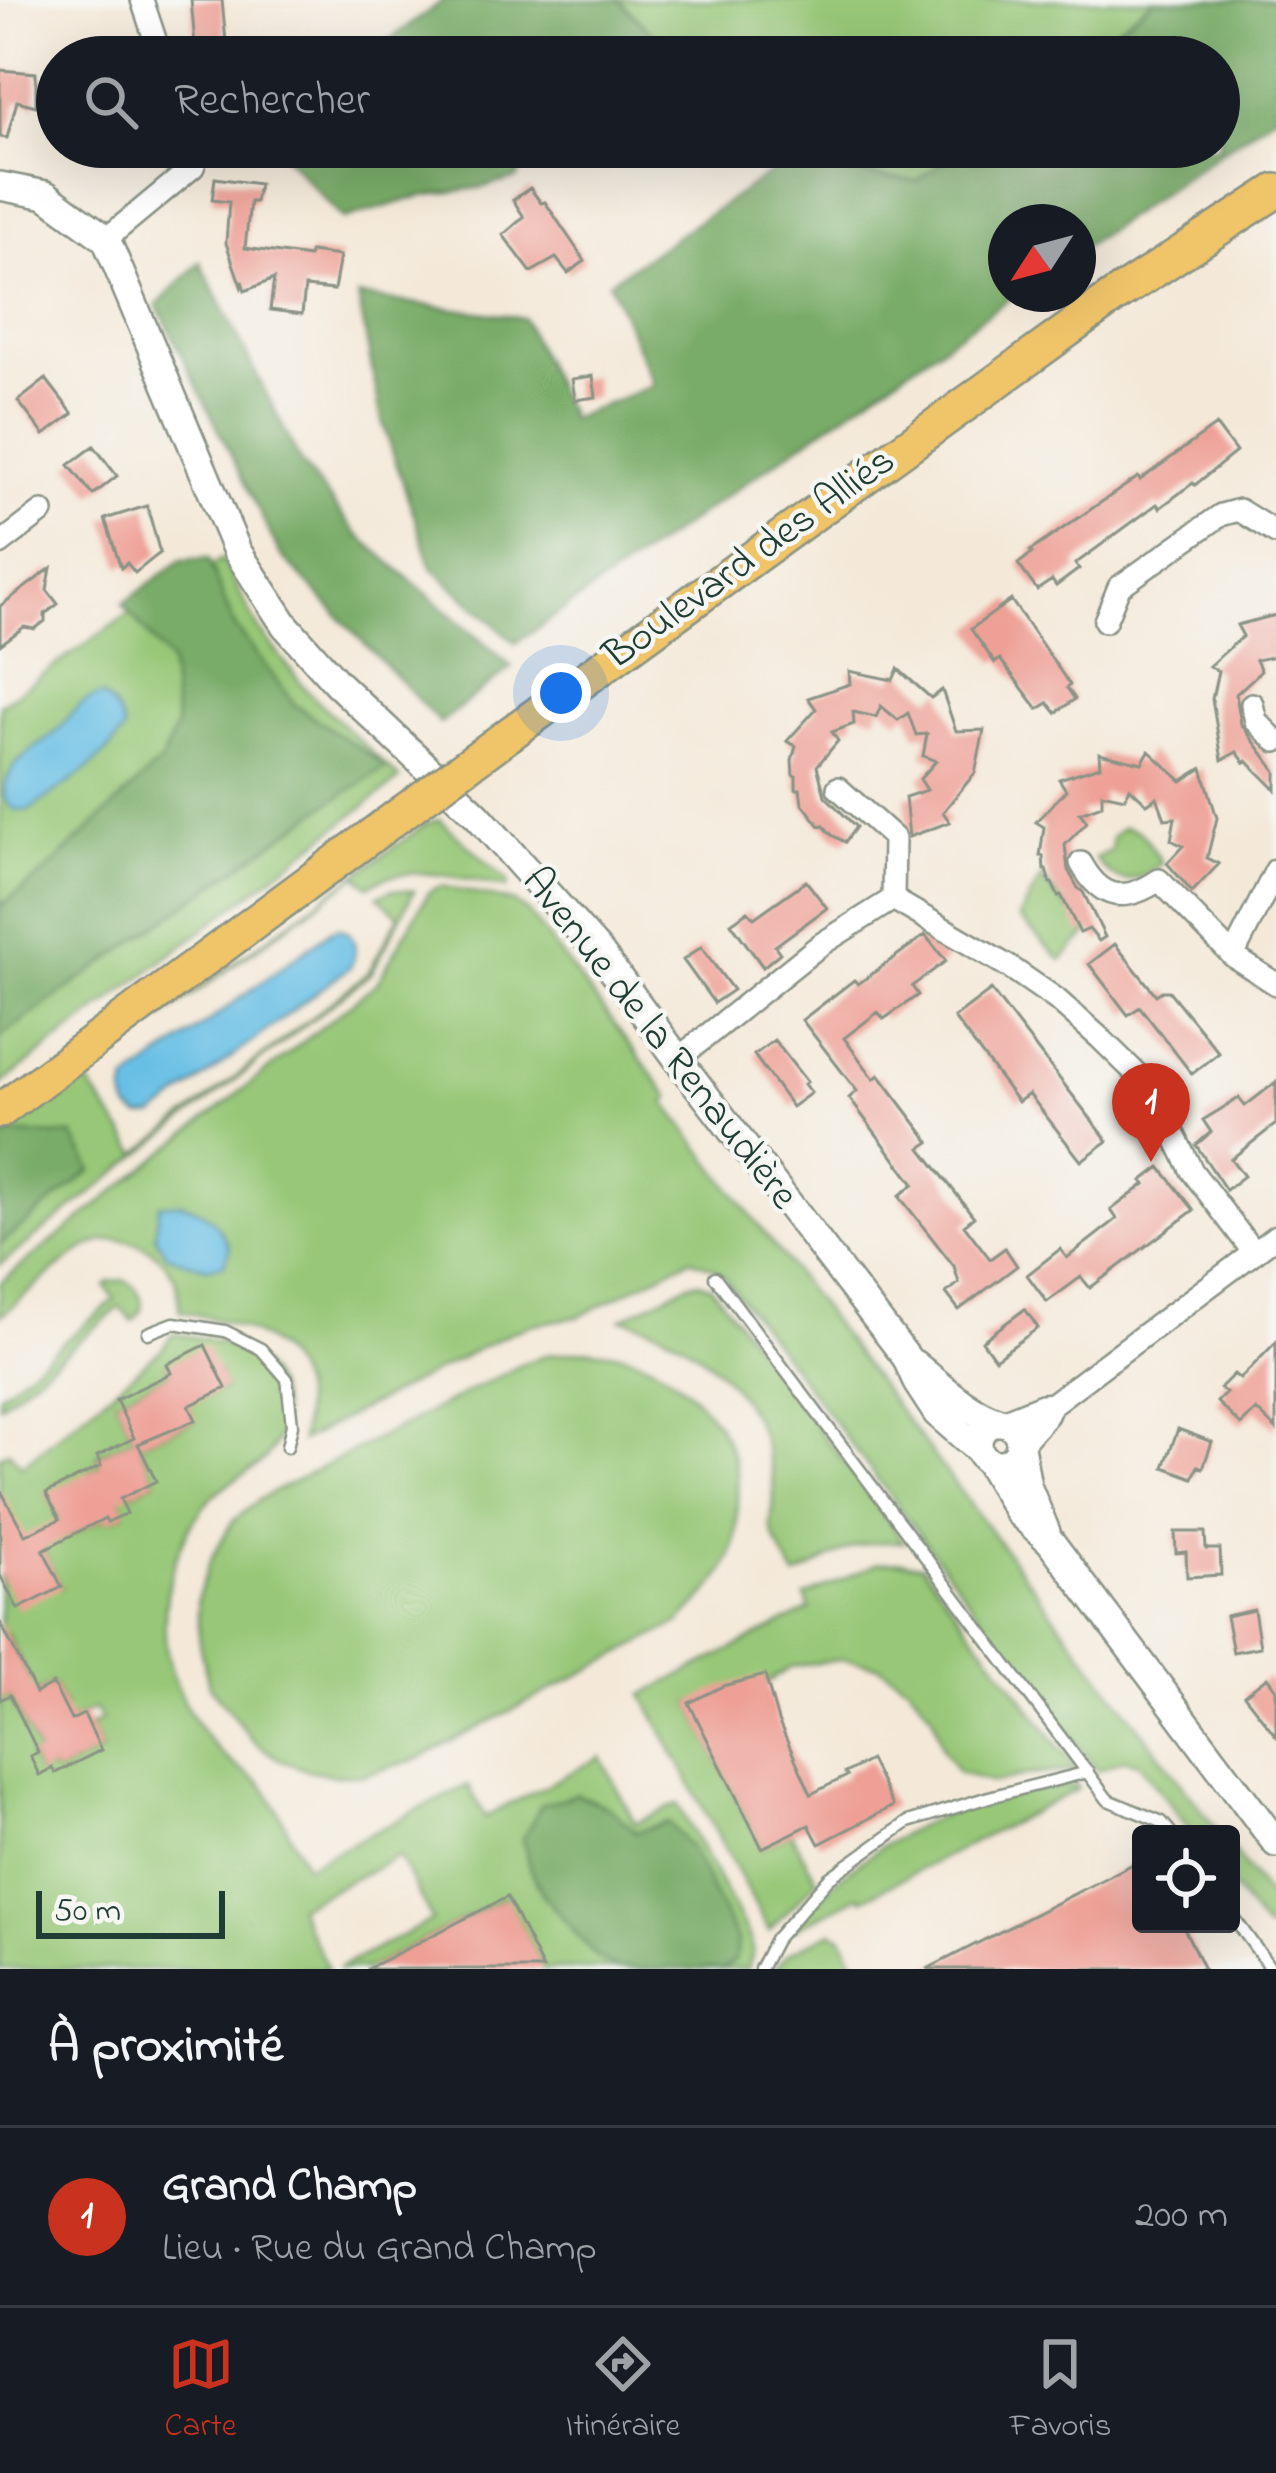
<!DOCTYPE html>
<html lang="fr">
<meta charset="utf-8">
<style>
body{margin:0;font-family:"Indie Flower",sans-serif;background:#20242c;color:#f1f3f6}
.controls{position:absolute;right:36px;bottom:36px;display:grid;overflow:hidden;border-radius:12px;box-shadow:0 12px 48px #0002}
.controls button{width:108px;height:108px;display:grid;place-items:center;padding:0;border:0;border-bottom:3px solid #363941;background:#171b24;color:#f1f3f6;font:60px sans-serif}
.compass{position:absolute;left:988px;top:204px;width:108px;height:108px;border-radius:50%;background:#171b24;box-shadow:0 12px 48px #0002;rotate:234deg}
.scale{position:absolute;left:36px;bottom:30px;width:189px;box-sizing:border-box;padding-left:12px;border:6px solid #1f3d34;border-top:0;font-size:33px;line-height:42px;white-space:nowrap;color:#1f3d34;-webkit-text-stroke:9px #f6f6f2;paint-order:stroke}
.you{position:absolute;left:561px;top:693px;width:42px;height:42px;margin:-30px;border:9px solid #fff;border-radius:50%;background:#1a73e8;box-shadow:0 0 0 18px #1a73e833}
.badge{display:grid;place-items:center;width:78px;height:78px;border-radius:50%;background:#c8321e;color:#fff;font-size:39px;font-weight:700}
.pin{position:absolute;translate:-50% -99px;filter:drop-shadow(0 3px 6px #0008)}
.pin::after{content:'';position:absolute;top:63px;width:42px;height:36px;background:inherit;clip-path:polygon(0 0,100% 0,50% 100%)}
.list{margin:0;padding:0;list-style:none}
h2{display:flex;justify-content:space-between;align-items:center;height:156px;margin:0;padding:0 48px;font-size:51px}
h2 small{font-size:39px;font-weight:400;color:#9ea1a6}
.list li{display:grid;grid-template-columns:78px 1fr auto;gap:36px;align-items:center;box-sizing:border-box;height:180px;padding:0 48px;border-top:3px solid #363941}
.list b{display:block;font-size:45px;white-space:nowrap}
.list p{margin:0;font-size:39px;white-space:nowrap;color:#9ea1a6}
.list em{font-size:39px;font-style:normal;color:#9ea1a6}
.icon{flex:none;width:66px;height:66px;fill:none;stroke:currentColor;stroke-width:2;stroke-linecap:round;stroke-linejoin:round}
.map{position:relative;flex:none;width:1276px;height:1969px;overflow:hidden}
.search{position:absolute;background:#171b24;box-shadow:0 12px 48px #0002;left:36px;right:36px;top:36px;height:132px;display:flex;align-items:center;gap:30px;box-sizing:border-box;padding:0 42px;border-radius:66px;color:#9ea1a6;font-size:45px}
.sheet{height:336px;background:#171b24}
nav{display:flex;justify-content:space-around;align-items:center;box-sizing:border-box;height:168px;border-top:3px solid #363941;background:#171b24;font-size:33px;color:#9ea1a6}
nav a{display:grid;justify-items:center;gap:6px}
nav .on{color:#c8321e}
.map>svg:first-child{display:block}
</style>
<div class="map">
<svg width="1276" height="1969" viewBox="0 0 1276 1969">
<rect width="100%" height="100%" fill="#f6f6f2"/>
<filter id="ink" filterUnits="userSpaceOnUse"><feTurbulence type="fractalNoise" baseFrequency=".00833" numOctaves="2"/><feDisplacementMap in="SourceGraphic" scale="24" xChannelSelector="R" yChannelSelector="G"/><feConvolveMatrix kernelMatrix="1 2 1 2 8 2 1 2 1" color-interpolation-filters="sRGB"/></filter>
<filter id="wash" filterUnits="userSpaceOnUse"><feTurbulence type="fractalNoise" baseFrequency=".004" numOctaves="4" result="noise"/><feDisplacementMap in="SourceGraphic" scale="48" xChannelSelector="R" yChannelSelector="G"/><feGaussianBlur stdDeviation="2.7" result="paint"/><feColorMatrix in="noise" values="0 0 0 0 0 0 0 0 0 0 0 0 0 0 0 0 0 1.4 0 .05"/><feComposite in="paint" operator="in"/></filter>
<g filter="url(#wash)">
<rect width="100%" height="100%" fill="#f4e9d9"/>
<path fill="#97c777" stroke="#5b8256" stroke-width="3" fill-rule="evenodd" d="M619,0H1154L1079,57H676Z
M764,147H962L918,181L782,165Z
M222,559L258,628L308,692L400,779L0,1085V705L123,618Z
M440,820L508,881L507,888C468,879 403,861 369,886L357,875L83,1075L138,1154L368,973L399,916L378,896L392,890L414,891L372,972L0,1265V1133L427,823Z
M1123,827C1144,827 1151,848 1162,863C1135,885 1116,888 1095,858L1111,850L1112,837Z
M1041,878L1088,933L1061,960L1019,918Z
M441,886L513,902L528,912L670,1097L666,1103L1220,1834H1193L1139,1763L1124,1759L1098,1771L723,1275L712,1267L690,1259L578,1317L533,1324L509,1333L301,1441C317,1349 255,1326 180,1311C179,1301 179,1291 176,1282C164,1249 123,1229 90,1246C63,1260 25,1297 0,1316V1283L377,983L429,892Z
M124,1280C137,1286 143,1295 142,1310L133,1321L120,1307L0,1405V1394L115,1300L105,1286L109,1282Z
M699,1282L711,1286L904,1542C854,1539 838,1554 796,1577C789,1564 772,1539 771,1527C770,1520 773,1514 773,1508C775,1492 773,1476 769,1461C753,1389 693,1334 622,1319L688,1284Z
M173,1334C219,1339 270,1351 280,1403C284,1420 279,1441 268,1455C258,1469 231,1479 216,1493C180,1528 162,1587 165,1636C169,1685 195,1732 232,1763C242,1771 254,1776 262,1785C275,1799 295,1847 306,1866L468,1785L485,1817L601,1757L635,1823L678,1804L750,1938L753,1952L748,1969H543L506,1897L367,1969H337L432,1920L399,1856L297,1907L328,1969H0V1700L10,1695L38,1752L30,1757L39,1774L52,1768L55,1773L101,1751L90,1726L101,1720L95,1709L67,1722L61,1711L65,1708L53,1684L37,1692V1695L32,1698L29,1679L7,1633L0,1635V1575L61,1587L43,1550L21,1537L0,1501V1456L9,1451L22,1466L162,1349ZM167,1364L217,1370L225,1389L188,1404L195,1421L138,1444L156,1481L132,1493L118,1495L126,1513L108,1521L105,1518L69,1536L47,1493L92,1479L90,1471L101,1466L97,1455L134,1438L116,1400L171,1373Z
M588,1350C600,1351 613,1352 625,1355C676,1368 727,1421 737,1472C738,1481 737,1492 737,1501C738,1524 737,1543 727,1565C716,1588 696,1605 679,1623L418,1759L363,1775H335L307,1770L279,1759L254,1742L210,1687L200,1648L197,1600L210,1561L232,1522L260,1499L527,1362L546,1355Z
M903,1562L922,1565L1074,1766L1073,1771L1033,1774L993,1783L958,1772L942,1748L933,1715L908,1685L879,1666L843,1659L791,1667L767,1683L690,1703L762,1848L791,1833L817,1880L769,1931L643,1695L810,1609L805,1597L878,1563Z
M1077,1785L1078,1789L1074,1791L862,1899L859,1896L793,1929C850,1844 977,1788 1077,1785Z
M1231,1848L1276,1907V1926L1267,1930L1262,1926L1231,1885Z
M832,1932L842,1937L858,1969H774L789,1953Z"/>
<path fill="#79ac68" stroke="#4c744e" stroke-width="3" d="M444,0H619L676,57H366Z
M1154,0H1276V114L1078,251V222H1006V294H1016L516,643L432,568L382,421L358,296L523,318L570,419L654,385L609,282L782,165L918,181L962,147H1219V57H1079Z
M276,147H530L517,178L484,187L422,196L343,219Z
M200,262L301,463L357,534L512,667L440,723L280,554L157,305Z
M208,558L234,625L295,705L387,767L329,803L0,1037V906L44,873L161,761L176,727L170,662L123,604L181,560Z
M14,1134L73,1135L92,1170L0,1244V1139Z
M576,1794L610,1808L636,1832L668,1822L691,1848L737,1940L735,1961L722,1969H618L597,1958L543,1895L528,1863L523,1838L541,1805Z"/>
<path fill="#68bfe5" stroke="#447e8c" stroke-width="3" d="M102,696C114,705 120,715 124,730C102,765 63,786 30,810C18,811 12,811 5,800C0,768 30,752 50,737C71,721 74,700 102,696Z
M339,928C357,933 358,953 350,967L154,1116L140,1117C124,1108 122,1099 127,1082L332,930Z
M182,1203C209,1213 216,1221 230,1247L224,1265L206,1268L166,1255L155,1236L159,1205Z"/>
<g id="blocks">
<path fill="#eea096" d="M191,0H222L227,52L196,55Z
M0,70L36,73V106L17,101L7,138L0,137Z
M215,178L259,184L255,202H250L245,248L309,257L310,252L340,256L334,290L305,287L302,314L270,310L274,279L245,291L242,281L241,286L226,243L229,202L212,200Z
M530,188L541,203L545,202L585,261L568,273L556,258L531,272L503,235L524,217L513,200Z
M593,376L596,397L575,400L572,379Z
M46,379L73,414L44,435L18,401Z
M1216,425L1236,452L1195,485L1193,483L1160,508L1157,504L1075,564L1079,569L1056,586L1052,580L1037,590L1018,564L1032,553L1030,551L1138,477L1140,480Z
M94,446L117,476L93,495L69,465Z
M147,506L160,553L135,573L127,563L121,568L105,519Z
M51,568L47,590L58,604L45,614V621L35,629L24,627L0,645V606Z
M1011,600L1070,685L1067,688L1075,699L1056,713L1048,703L1038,709L1000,659L995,663L971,629Z
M1276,615V656L1256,660L1261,671L1236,694L1241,724L1276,771V790L1247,761L1245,763L1237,752L1222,760L1212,699L1218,671L1209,666L1243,636L1237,625Z
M898,669L931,698L942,690L956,731L984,730L975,773L943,812L950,822L909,837L905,797L927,790L920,779L936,761L923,756L927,734L916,735L908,713L898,720L881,706L876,717L853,712L854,724L832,732L838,741L817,766L825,796L856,827L845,842L832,835L823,825L820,826L802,803L800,789H796V776L793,775L792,760L796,746L787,741L816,709L808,698L850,684L849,671L893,680Z
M1149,751L1182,781L1202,768L1217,818L1207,858L1219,864L1192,892L1167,863L1183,846L1171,840L1175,818L1165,819L1157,797L1147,804L1130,788L1125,798L1102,793V805L1080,813L1087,822L1065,845L1068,870L1078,888L1083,892L1105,937L1099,941L1089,929L1080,933L1061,895L1058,896L1052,883H1050L1046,870H1044L1043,856H1040L1044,827L1036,822L1066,790L1059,779L1100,766L1099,753L1142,763Z
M806,881L827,908L775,946L780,953L763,967L731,923L748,911L754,918Z
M925,935L946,961L912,986L918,995L884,1019L878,1012L844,1038L874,1079L879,1075L930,1142L921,1148L974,1217L964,1225L990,1259L1005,1248L1017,1266L959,1310L946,1293L959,1283L954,1266L899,1196L914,1184L849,1098L857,1091L802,1020L854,980L858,984Z
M1115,944L1156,995L1162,991H1169L1219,1053L1192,1074L1140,1007L1128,1015L1089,964Z
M701,947L733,990L714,1003L683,960Z
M991,990L1108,1141L1081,1161L1029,1094L1018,1102L954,1018Z
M774,1040L807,1082L804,1084L811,1093L792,1107L754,1055Z
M1276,1082V1124L1231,1159L1244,1176L1226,1190L1196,1145L1211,1132L1203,1120L1239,1098L1245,1106Z
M1160,1167L1194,1210L1090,1288L1081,1277L1047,1302L1027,1275L1060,1249L1067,1258L1117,1219L1111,1210L1145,1184L1142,1181Z
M1025,1309L1038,1328L995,1359L982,1341Z
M1276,1342V1429L1256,1410L1241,1425L1217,1402L1226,1393L1220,1388L1234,1374L1240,1379Z
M205,1345L226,1388L189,1406L196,1420L138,1444L156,1481L120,1499L127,1513L107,1522L105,1518L43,1550L62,1587L18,1609L0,1575V1489L25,1535L60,1519L46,1493L101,1466L97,1456L134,1438L116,1400L171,1373L167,1364Z
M1178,1429L1212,1442L1203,1468L1198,1466L1193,1478L1164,1467Z
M1175,1532H1205L1206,1549H1220L1221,1575L1187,1577L1186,1552L1176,1553Z
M1254,1610L1260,1647L1233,1652L1226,1616Z
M0,1622L36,1693L53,1684L71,1720L84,1714L101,1750L55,1773L52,1768L39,1775L30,1756L38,1752L10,1695L0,1700Z
M765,1675L778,1721L811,1794L847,1776L845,1773L870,1760L893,1806L819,1844L809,1825L762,1848L689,1703L723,1686Z
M1267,1677L1276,1689V1736L1244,1695Z
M1141,1860V1924H1182L1204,1969H927Z
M507,1897L543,1969H367Z"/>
</g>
</g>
<g filter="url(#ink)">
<use href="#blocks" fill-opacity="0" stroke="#8a9386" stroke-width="3"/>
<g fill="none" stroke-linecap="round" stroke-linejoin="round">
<defs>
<path id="service" d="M715,1277L1108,1800L1162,1822L1172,1834
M148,1333L174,1323L225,1331L261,1349L287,1379L292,1425L287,1447
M1231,1914L1271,1969
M760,1969L775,1940L829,1878L908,1822L989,1797L1088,1772"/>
<path id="minor" d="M142,0L161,57
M106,239L193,167L195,162L190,147
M0,544L42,512
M1105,621L1119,587L1221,515L1239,510L1276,533
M1252,704L1256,721L1276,741
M838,788L894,838L893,899
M1081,863C1101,900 1125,903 1159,880L1233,956L1276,984
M1233,956L1276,870
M679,1058L820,945L893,899L1011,968L1056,999L1100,1038L1150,1087L1192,1171L1254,1253
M1052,1404L1276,1236
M1000,1422L1042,1405L1052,1404L1047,1415L1020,1446"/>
<path id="tertiary" d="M0,186L46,195L106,239L237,551L285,625L337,683L477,815L601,954L688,1073L906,1357L918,1384L937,1413L979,1450
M914,1364C940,1385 967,1412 1000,1422
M978 1443a21 21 0 1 1 42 0a21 21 0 1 1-42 0Z
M1020,1446L1027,1486L1046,1532
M988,1461L1019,1513L1050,1541L1276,1843"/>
<path id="primary" d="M511,733L1112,298L1276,191
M0,1111L383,827"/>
</defs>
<use href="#service" stroke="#8a9386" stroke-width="15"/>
<use href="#minor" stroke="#8a9386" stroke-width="26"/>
<use href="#tertiary" stroke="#8a9386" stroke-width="32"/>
<use href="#primary" stroke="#8a9386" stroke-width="38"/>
<use href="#service" stroke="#fff" stroke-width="10"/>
<use href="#minor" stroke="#fff" stroke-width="21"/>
<use href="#tertiary" stroke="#fff" stroke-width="27"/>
<use href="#primary" stroke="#f0c469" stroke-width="33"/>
<defs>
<path id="primary-bridge" d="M383,827L511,733"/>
</defs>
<use href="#primary-bridge" stroke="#8a9386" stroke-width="38" stroke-linecap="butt"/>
<use href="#primary-bridge" stroke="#f0c469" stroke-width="33"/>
</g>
</g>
<g text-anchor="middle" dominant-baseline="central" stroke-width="9" stroke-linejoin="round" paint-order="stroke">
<g font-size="42" fill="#1f3d34" stroke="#f6f6f2">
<text transform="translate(750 559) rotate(-36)">Boulevard des Alliés</text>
<text transform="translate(659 1039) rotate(52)">Avenue de la Renaudière</text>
</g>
</g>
</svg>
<div class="controls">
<button><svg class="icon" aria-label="locate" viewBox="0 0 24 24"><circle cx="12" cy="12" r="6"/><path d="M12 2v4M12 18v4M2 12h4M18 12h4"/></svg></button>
</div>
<svg class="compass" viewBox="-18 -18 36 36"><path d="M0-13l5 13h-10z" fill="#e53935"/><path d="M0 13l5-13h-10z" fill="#9ea1a6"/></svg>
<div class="scale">50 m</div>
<div class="you"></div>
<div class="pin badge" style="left:1151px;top:1162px">1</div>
<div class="search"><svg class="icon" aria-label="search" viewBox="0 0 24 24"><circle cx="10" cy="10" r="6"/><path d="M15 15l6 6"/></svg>Rechercher</div>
</div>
<section class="sheet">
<h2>À proximité<small></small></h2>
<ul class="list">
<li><span class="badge">1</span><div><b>Grand Champ</b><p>Lieu · Rue du Grand Champ</p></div><em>200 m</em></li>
</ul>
</section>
<nav>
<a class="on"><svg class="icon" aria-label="map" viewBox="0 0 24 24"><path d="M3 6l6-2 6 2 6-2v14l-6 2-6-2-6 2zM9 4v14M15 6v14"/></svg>Carte</a>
<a><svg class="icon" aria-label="directions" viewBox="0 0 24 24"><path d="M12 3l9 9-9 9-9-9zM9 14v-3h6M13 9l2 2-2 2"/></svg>Itinéraire</a>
<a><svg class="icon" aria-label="saved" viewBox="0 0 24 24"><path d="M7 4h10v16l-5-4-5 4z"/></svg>Favoris</a>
</nav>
